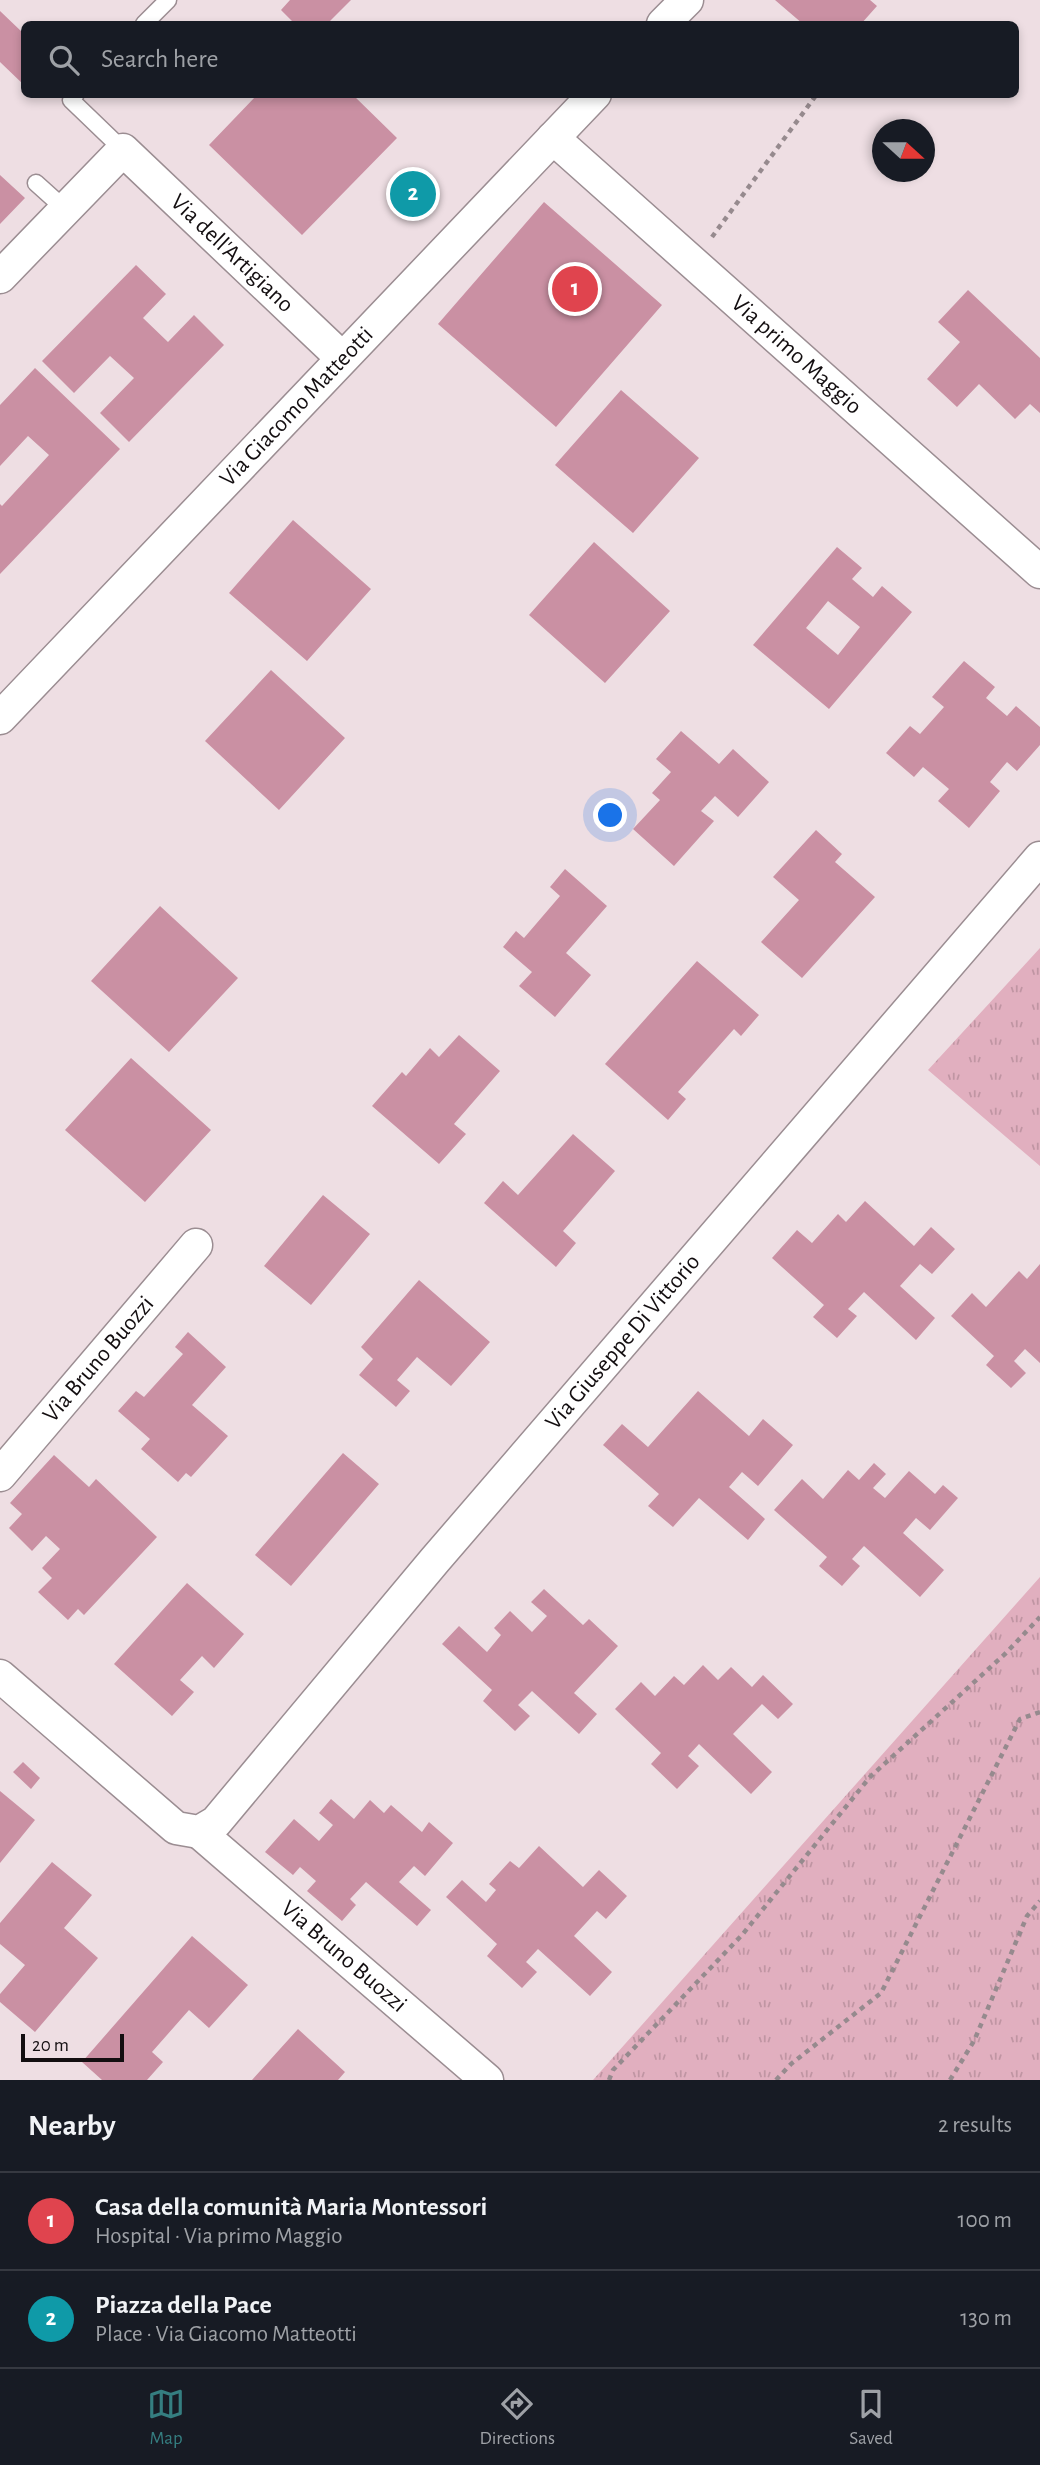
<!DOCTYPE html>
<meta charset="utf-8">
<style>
body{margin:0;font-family:"Alegreya Sans",sans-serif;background:#20242c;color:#f1f3f6}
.compass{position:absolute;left:872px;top:119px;width:63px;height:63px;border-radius:50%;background:#171b24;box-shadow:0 4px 10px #0003;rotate:111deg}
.scale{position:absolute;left:21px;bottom:18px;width:103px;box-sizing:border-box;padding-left:7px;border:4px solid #130e10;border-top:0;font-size:19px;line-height:24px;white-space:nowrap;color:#130e10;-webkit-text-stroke:5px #eedee3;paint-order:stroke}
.you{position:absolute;left:611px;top:816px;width:24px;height:24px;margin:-18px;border:5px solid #fff;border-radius:50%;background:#1a73e8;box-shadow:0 0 0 10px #1a73e833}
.badge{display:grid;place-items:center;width:46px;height:46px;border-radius:50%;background:#357e80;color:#fff;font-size:23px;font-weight:700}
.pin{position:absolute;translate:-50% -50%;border:4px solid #fff;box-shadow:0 2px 7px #0006}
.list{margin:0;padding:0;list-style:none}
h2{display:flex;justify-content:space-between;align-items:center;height:91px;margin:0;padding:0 28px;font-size:30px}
h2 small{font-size:23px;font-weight:400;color:#9ea1a6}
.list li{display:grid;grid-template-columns:46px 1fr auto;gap:21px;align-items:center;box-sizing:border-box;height:98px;padding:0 28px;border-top:2px solid #363941}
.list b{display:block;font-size:26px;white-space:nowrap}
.list p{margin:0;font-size:23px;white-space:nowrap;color:#9ea1a6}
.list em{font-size:23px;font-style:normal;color:#9ea1a6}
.icon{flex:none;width:38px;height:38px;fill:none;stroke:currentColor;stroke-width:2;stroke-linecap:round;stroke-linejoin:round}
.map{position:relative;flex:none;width:1040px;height:2080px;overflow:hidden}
.search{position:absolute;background:#171b24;box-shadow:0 4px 10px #0003;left:21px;right:21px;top:21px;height:77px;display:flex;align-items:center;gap:18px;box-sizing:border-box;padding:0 24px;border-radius:10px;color:#9ea1a6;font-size:26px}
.sheet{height:287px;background:#171b24}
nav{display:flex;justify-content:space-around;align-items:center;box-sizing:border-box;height:98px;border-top:2px solid #363941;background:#171b24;font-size:19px;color:#9ea1a6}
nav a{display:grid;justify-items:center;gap:4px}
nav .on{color:#357e80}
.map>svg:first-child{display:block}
</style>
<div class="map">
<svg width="1040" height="2080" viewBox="0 0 1040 2080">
<defs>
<pattern id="grass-tufts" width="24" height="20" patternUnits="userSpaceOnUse" patternTransform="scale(1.75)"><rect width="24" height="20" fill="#e1afbf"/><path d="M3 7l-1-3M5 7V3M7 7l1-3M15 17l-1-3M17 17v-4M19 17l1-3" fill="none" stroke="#c095a3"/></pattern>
</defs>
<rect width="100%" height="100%" fill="#eedee3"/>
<path fill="url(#grass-tufts)" d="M1040,948V1166L928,1070Z
M1040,1577V2080H593Z"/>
<path fill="#ca90a3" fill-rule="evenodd" d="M290,0H351L327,24H295L281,10Z
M775,0H870L877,6L861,24H803Z
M0,11L22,32L24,29V85L0,62Z
M258,94H352L397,138L302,235L209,145Z
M0,175L25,198L0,224Z
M544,202L662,305L556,427L438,324Z
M136,265L166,294L143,318L168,342L194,315L224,345L129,442L100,413L134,378L110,356L74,393L42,361Z
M968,290L1040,358V413L1030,404L1015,419L979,384L957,407L927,379L960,342L938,322Z
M35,368L120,449L0,574V504L2,506L49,455L28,436L0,466V405Z
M621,390L699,458L633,533L555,465Z
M293,520L371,589L307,661L229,593Z
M594,542L670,611L605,683L529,615Z
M837,547L862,568L852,579L873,597L882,586L912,612L829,709L753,645ZM828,601L860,627L838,655L806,628Z
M964,661L995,687L986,698L1007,716L1016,706L1040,727V745L1017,771L1007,762L990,782L1000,791L969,828L938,801L949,789L923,767L914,777L886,753L910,726L920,734L944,707L932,697Z
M271,670L345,738L279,810L205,741Z
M681,731L719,764L733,749L769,782L738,817L715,796L701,811L714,821L674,866L633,829L660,800L652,793L671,772L656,759Z
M816,830L842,854L835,862L875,897L802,978L761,942L799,900L773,877Z
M565,869L607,906L566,953L591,975L555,1017L519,986L532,972L503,947L516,931L524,938L560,896L550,887Z
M160,906L238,978L169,1052L91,981Z
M697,961L759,1015L741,1036L734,1029L678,1092L686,1099L668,1120L605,1064Z
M459,1035L500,1071L454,1124L466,1134L439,1164L372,1106L402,1072L406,1076L430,1048L439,1057Z
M131,1058L211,1130L145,1202L65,1130Z
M573,1134L615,1171L563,1231L576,1243L556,1267L484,1203L503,1181L518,1195Z
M323,1195L370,1234L311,1305L264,1266Z
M865,1201L914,1246L931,1227L955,1249L932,1274L920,1264L900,1286L935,1318L916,1340L864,1292L848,1309L857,1316L837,1338L813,1317L824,1305L772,1258L797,1230L812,1243L838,1214L846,1222Z
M1040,1264V1363L1025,1349L1014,1361L1026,1373L1011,1388L986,1365L994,1356L951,1316L972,1293L986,1307L1019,1271L1027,1279Z
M419,1280L490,1342L451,1386L417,1357L397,1380L410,1391L396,1407L359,1375L373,1359L361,1347Z
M188,1332L226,1367L192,1405L228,1436L191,1477L186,1473L178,1482L141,1449L150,1439L118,1411L136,1391L144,1397L183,1354L175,1347Z
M698,1391L749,1436L763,1419L793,1445L758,1486L742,1472L729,1487L765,1519L748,1540L699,1498L673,1527L648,1506L659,1494L603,1445L622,1424L648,1447Z
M343,1453L379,1484L291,1586L255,1555Z
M54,1455L89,1487L96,1479L157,1537L84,1615L78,1609L68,1620L38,1592L52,1578L42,1568L60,1549L46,1536L32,1551L9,1528L22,1514L10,1503Z
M874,1463L886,1474L873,1488L885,1498L909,1471L935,1494L943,1485L958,1498L930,1530L916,1518L903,1533L944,1570L920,1597L864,1546L852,1559L860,1566L842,1586L819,1566L827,1557L774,1510L802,1479L823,1499L848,1470L859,1480Z
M187,1583L244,1634L214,1668L202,1656L180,1680L194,1692L172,1716L114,1664Z
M544,1589L583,1625L589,1619L618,1646L574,1693L597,1714L579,1734L532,1691L518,1705L530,1716L515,1731L483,1701L492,1690L442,1644L459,1626L487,1652L501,1635L494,1628L510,1611L532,1632L547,1616L531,1602Z
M703,1665L718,1680L731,1667L752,1687L763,1675L793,1704L778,1719L762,1704L733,1734L772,1772L751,1794L699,1744L688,1756L699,1766L677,1789L651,1764L661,1753L615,1709L641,1682L655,1696L674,1676L684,1685Z
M23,1762L40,1778L31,1789L13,1772Z
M0,1791L35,1820L0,1863Z
M331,1799L354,1819L370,1800L384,1813L391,1805L422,1832L429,1822L453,1843L425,1876L414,1866L399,1882L431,1910L417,1926L366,1882L350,1899L356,1905L342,1921L307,1891L316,1881L300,1867L293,1875L265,1852L294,1819L319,1841L333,1825L319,1813Z
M539,1846L583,1887L599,1870L627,1896L606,1919L597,1911L574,1936L612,1972L590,1996L538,1949L526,1962L537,1972L522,1988L487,1956L497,1944L446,1897L462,1880L486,1902L496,1890L489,1884L510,1861L519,1868Z
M52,1862L92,1895L64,1928L98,1958L35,2032L0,2002V1994L25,1965L0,1944V1923Z
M192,1936L248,1985L209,2028L189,2010L152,2052L163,2062L147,2080H102L82,2062Z
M298,2029L345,2072L338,2080H252Z"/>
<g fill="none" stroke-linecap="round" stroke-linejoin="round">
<defs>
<path id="lane" d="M144,24L168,0
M76,94L71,100L123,150
M36,183L66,210"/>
<g id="street">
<path d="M663,24L687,0"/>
<path id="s1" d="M553,138L1040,572"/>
<path id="s2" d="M0,277L123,150L342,358"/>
<path id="s3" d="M0,718L595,94"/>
<path id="s4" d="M0,1475L196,1245"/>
<path id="s5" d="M0,1676L176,1828L199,1832L216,1822L435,1560L1040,858"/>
<path id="s6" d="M199,1832L487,2080"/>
</g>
</defs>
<use href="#lane" stroke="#9b8d92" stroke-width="19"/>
<use href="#street" stroke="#9b8d92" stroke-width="35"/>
<path stroke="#968a8e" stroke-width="4.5" stroke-dasharray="5 5" stroke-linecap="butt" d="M712,237L817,94
M609,2080L613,2070L742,1935L870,1777L1006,1653L1040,1617
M776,2080L791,2064L881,1993L1020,1719L1040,1712
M950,2080L974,2041L1027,1916L1040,1901"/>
<use href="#lane" stroke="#fff" stroke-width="16"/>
<use href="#street" stroke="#fff" stroke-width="32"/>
</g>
<g text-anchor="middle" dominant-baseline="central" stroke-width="5" stroke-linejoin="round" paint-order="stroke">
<g font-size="24" fill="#130e10" stroke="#eedee3">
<text stroke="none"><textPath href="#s2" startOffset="327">Via dell'Artigiano</textPath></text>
<text stroke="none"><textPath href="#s1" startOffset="326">Via primo Maggio</textPath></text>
<text stroke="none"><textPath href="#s3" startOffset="430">Via Giacomo Matteotti</textPath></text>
<text stroke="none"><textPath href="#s5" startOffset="905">Via Giuseppe Di Vittorio</textPath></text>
<text stroke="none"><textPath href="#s4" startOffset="152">Via Bruno Buozzi</textPath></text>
<text stroke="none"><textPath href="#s6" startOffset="191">Via Bruno Buozzi</textPath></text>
</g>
</g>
</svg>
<svg class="compass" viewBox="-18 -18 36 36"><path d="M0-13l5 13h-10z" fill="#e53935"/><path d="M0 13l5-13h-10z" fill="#9ea1a6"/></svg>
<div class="scale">20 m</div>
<div class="you"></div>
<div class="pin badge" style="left:575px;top:289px;background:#e0444e">1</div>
<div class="pin badge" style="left:413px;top:194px;background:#0f9aa8">2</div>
<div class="search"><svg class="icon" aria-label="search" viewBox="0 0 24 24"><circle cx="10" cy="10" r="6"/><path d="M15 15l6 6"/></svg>Search here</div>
</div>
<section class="sheet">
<h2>Nearby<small>2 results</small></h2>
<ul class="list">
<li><span class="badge" style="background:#e0444e">1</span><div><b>Casa della comunità Maria Montessori</b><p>Hospital · Via primo Maggio</p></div><em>100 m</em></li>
<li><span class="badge" style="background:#0f9aa8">2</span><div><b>Piazza della Pace</b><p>Place · Via Giacomo Matteotti</p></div><em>130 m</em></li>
</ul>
</section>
<nav>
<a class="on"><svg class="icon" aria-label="map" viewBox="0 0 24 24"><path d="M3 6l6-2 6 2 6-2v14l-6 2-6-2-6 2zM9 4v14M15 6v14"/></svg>Map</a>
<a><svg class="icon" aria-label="directions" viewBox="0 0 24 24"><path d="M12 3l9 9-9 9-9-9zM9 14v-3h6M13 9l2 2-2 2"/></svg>Directions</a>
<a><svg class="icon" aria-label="saved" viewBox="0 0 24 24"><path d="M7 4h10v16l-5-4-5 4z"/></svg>Saved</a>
</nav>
